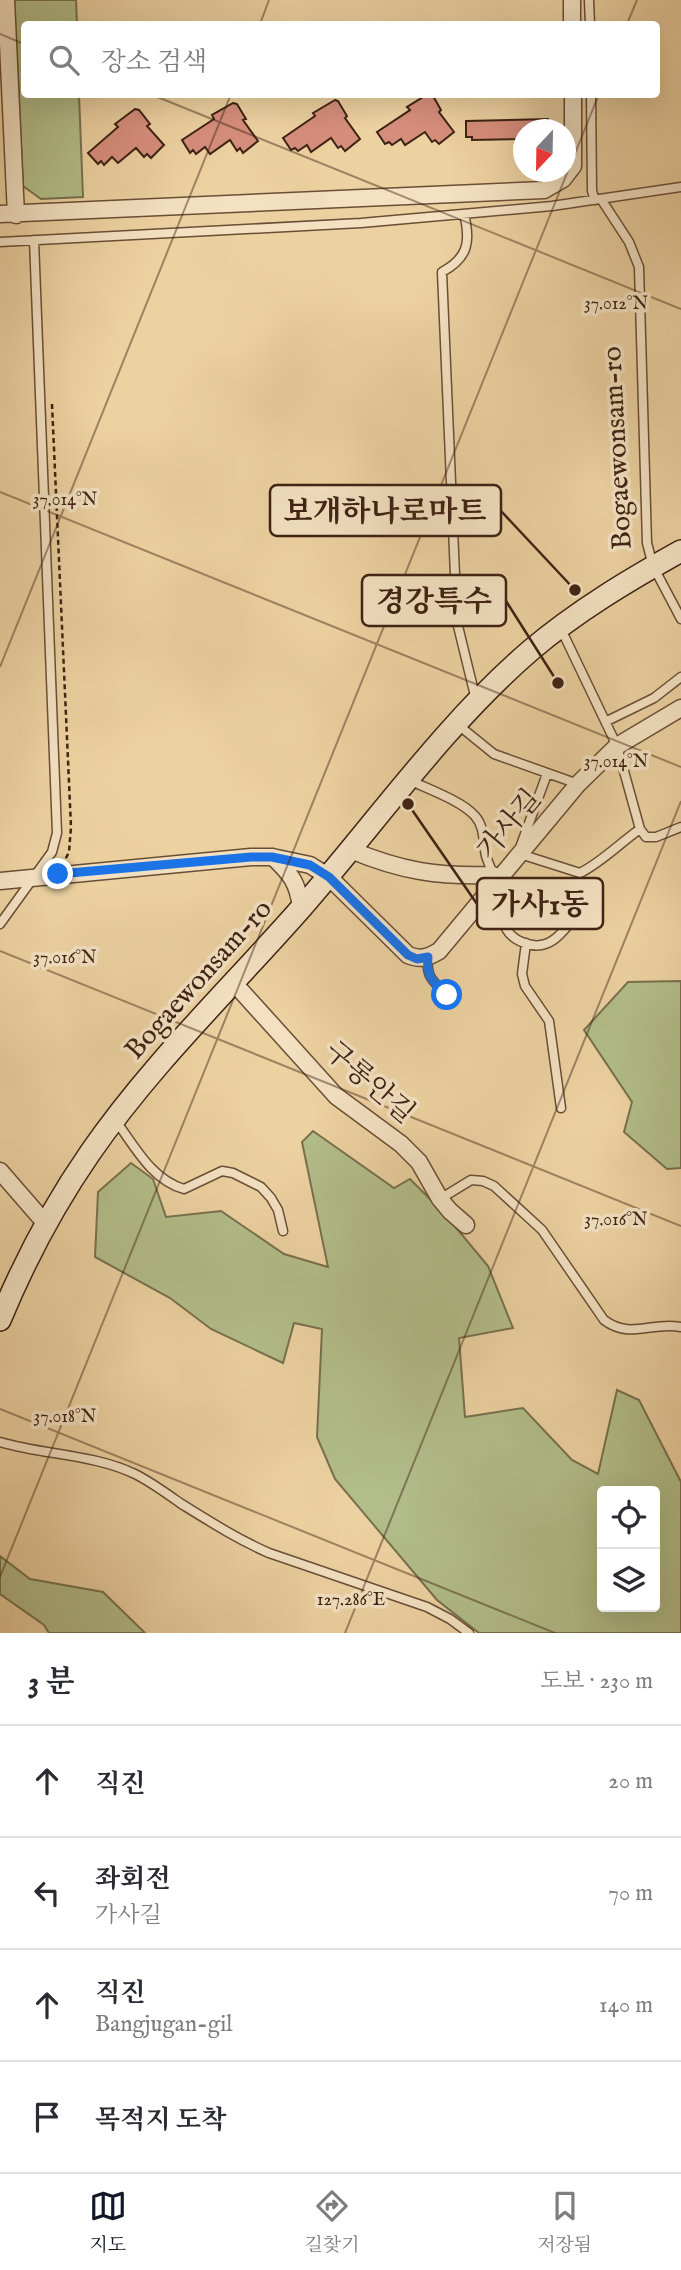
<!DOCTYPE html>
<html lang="ko">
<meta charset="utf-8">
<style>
body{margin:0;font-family:"IM FELL English","Noto Serif KR",serif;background:#f2f2f3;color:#2b2b33}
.controls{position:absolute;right:21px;bottom:21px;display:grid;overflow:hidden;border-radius:7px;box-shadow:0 7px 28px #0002}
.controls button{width:63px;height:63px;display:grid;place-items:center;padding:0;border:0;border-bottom:2px solid #e1e1e2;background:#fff;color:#2b2b33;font:35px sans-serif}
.compass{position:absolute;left:513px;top:119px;width:63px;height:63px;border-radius:50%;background:#fff;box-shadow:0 7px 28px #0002;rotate:202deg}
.stop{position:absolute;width:21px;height:21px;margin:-16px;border:5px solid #1a73e8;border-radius:50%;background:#fff}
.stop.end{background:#1a73e8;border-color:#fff;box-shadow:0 2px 7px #0008}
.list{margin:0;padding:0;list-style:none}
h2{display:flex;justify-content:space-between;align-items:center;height:91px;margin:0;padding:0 28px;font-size:30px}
h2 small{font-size:23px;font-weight:400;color:#7c7c81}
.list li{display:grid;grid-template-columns:46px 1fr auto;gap:21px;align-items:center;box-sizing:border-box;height:112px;padding:0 28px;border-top:2px solid #e1e1e2}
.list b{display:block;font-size:26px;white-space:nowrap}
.list p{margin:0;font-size:23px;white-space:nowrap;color:#7c7c81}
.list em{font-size:23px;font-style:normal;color:#7c7c81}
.icon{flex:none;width:38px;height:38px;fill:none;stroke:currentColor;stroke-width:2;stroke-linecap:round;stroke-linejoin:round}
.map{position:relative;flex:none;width:681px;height:1633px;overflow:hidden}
.search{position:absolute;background:#fff;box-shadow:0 7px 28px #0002;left:21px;right:21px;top:21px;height:77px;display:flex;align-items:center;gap:18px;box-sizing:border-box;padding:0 24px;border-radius:7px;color:#7c7c81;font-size:26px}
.sheet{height:539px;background:#fff}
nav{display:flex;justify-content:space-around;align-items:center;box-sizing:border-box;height:98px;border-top:2px solid #e1e1e2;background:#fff;font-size:19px;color:#7c7c81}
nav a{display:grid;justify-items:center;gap:4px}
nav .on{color:#111827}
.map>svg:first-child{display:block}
</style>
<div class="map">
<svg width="681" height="1633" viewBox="0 0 681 1633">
<rect width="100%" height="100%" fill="#ecd1a1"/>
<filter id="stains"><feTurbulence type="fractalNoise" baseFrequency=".00286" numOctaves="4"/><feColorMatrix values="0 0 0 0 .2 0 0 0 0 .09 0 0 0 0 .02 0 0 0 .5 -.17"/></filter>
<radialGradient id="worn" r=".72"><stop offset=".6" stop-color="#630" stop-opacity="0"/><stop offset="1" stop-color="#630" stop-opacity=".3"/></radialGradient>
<path fill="#b2bd89" stroke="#78704e" stroke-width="2" fill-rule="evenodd" d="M14,0H76L77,24H24V94L79,95L83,197L41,199L23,186Z
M681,981V1168L667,1169L624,1132L632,1102L584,1030L628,982Z
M313,1131L394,1188L410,1179L443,1212L488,1266L513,1328L459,1338L465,1417L523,1408L572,1460L598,1474L617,1390L639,1400L681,1482V1633H479L437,1600L335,1479L317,1437L322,1329L294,1323L283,1363L211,1329L170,1298L95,1257L98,1192L131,1163L153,1179L166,1217L221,1211L284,1254L328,1267L302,1142ZM602,1491H655V1607H602Z
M0,1556L30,1579L103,1592L145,1633H49L44,1625L0,1594Z"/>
<path fill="#d68e7c" stroke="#3e2213" stroke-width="2" d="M428,94H432L441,110L439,112L454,132L439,144L435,140L432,142L425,132L405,145L401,139L392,145L389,142L385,144L377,132L410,110L407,107Z
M335,100L338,101L347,116L345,118L360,139L345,151L341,146L338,148L331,138L311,152L307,145L298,151L295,148L291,150L283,138L315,116L313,113Z
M233,103L237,104L246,119L243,120L258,141L243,153L240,148L237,151L230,140L210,154L205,147L196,154L193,150L190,153L182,140L214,119L212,115Z
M135,109L139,110L150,124L147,126L164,145L151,158L147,154L144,157L136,148L118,163L112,157L104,165L101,161L98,164L88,153L118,127L115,124Z
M548,119L549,130H523V139L472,140V137H466V121Z"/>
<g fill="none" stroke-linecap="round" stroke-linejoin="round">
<defs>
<path id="service" d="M589,0L590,24
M591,94L592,191L595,200
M601,199L629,242L639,267L647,543L653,566L681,619
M464,214C471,242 468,258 442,272L457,622L476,700
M0,242L361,223L552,206L681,187
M561,629L617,746L640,829L646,837H656L681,827
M607,721L654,698L681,677
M457,724L494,754L578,784
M409,780C428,789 462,801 475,816C485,827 483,843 486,856C489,865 493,873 496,882C504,909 495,938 532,945C550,948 560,935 571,922
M521,845L547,774
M520,854L580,873C602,862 620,843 640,829
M0,924L52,852L57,833L34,240
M526,943L522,974L525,986L549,1021L561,1108
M428,957C426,978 433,981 447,995
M116,1121C135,1147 152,1180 184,1189L222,1171L233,1173L261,1187L271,1198L278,1210L283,1231
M440,1199L471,1180L483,1181L494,1186L542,1230L604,1320C631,1340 652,1321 681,1327
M0,1442C44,1455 93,1454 135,1474C151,1482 166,1493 180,1503C209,1521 237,1539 269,1553L427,1607L450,1619L469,1633"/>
<path id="minor" d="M6,0L16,215
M572,0V24
M0,214L544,190L563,179L573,166V94
M351,850C401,871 439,877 493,875
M273,857C291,874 298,883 301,908
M0,881L251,857H272L310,865L329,877L408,955C420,960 427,958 439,951L578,784L617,746L681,708
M234,983L336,1096L401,1144L419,1162L440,1199L450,1211L466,1225
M0,1171L46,1224"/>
<path id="secondary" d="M0,1320C24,1262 54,1205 90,1153C152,1063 232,987 303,906C378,820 445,724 531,650C577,611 629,580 681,551"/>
</defs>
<use href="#service" stroke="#6a4e36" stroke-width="11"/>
<use href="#minor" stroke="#6a4e36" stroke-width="19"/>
<use href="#secondary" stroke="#3e2213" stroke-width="24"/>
<path stroke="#3e2213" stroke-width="2.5" stroke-dasharray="5 3.5" stroke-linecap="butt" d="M52,404L71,827L69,852L64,862"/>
<use href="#service" stroke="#f3e1c2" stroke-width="8"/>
<use href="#minor" stroke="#f3e1c2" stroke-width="16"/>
<use href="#secondary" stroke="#f3e1c2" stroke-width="21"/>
</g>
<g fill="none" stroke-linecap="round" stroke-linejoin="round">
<path stroke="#1a73e8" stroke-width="9" d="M58,874L251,857H272L310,865L329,877L408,955L417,959L428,957C426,978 433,981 447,995"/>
</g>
<path fill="none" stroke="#3e2213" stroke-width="2" stroke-opacity="0.45" d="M260,24L269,0M627,24L637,0M0,34L24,44M150,94L681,309M0,492L681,767M0,667L231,94M0,951L681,1226M0,1409L555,1633M0,1577L599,94M345,1633L681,801"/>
<g text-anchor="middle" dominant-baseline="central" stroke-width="7" stroke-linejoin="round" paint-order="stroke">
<g font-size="28" fill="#3e2213" stroke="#f3e1c2">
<text transform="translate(618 448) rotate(-93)">Bogaewonsam-ro</text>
<text transform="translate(510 825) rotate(-50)">가사길</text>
<text transform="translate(199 980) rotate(-48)">Bogaewonsam-ro</text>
<text transform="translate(369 1083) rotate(41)">구롱안길</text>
</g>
</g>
<g font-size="18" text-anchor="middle" fill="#3e2213" stroke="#f3e1c2" stroke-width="7" stroke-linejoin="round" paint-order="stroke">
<text x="616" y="309">37.012°N</text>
<text x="65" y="505">37.014°N</text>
<text x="616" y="767">37.014°N</text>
<text x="65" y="963">37.016°N</text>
<text x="616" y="1225">37.016°N</text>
<text x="65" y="1422">37.018°N</text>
<text x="351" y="1605">127.286°E</text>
</g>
<path fill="none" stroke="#3e2213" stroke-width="2.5" d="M575 590L501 511M558 683L506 601M408 804L477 904"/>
<g fill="#3e2213" stroke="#f3e1c2" stroke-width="2.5">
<circle cx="575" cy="590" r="7"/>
<circle cx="558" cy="683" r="7"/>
<circle cx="408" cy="804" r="7"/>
</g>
<g fill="#f3e1c2" stroke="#3e2213" stroke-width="2.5">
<rect x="270" y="485" width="231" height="51" rx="7"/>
<rect x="362" y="575" width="144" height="51" rx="7"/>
<rect x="477" y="878" width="126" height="51" rx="7"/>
</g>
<g font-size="30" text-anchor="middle" font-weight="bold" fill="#3e2213">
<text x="385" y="521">보개하나로마트</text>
<text x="434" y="611">경강특수</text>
<text x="540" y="914">가사1동</text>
</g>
<rect width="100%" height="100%" filter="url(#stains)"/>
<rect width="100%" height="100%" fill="url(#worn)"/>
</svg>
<div class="controls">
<button><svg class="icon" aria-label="locate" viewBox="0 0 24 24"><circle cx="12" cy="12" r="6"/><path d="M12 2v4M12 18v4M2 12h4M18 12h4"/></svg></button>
<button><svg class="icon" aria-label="layers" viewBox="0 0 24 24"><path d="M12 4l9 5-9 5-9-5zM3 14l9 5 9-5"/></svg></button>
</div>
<svg class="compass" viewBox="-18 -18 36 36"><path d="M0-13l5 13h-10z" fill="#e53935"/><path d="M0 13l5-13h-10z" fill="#7c7c81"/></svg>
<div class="stop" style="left:447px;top:995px"></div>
<div class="stop end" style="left:58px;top:874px"></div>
<div class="search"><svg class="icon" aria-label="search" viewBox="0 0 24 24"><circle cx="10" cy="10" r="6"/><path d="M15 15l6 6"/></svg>장소 검색</div>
</div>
<section class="sheet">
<h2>3 분<small>도보 · 230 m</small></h2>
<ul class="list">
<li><svg class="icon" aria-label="ahead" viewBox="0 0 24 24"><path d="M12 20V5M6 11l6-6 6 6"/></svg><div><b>직진</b></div><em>20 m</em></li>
<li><svg class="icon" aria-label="left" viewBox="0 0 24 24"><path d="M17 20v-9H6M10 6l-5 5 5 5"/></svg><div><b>좌회전</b><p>가사길</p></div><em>70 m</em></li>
<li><svg class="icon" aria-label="ahead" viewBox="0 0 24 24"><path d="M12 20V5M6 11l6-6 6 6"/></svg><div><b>직진</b><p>Bangjugan-gil</p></div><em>140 m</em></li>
<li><svg class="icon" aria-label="arrive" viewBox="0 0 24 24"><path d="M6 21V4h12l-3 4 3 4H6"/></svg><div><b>목적지 도착</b></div></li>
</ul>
</section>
<nav>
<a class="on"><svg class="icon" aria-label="map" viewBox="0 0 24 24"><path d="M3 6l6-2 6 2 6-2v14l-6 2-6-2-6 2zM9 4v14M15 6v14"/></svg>지도</a>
<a><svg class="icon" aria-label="directions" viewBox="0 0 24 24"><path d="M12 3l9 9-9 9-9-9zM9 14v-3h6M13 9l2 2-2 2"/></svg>길찾기</a>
<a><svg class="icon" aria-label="saved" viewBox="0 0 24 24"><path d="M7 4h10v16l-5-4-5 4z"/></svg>저장됨</a>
</nav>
